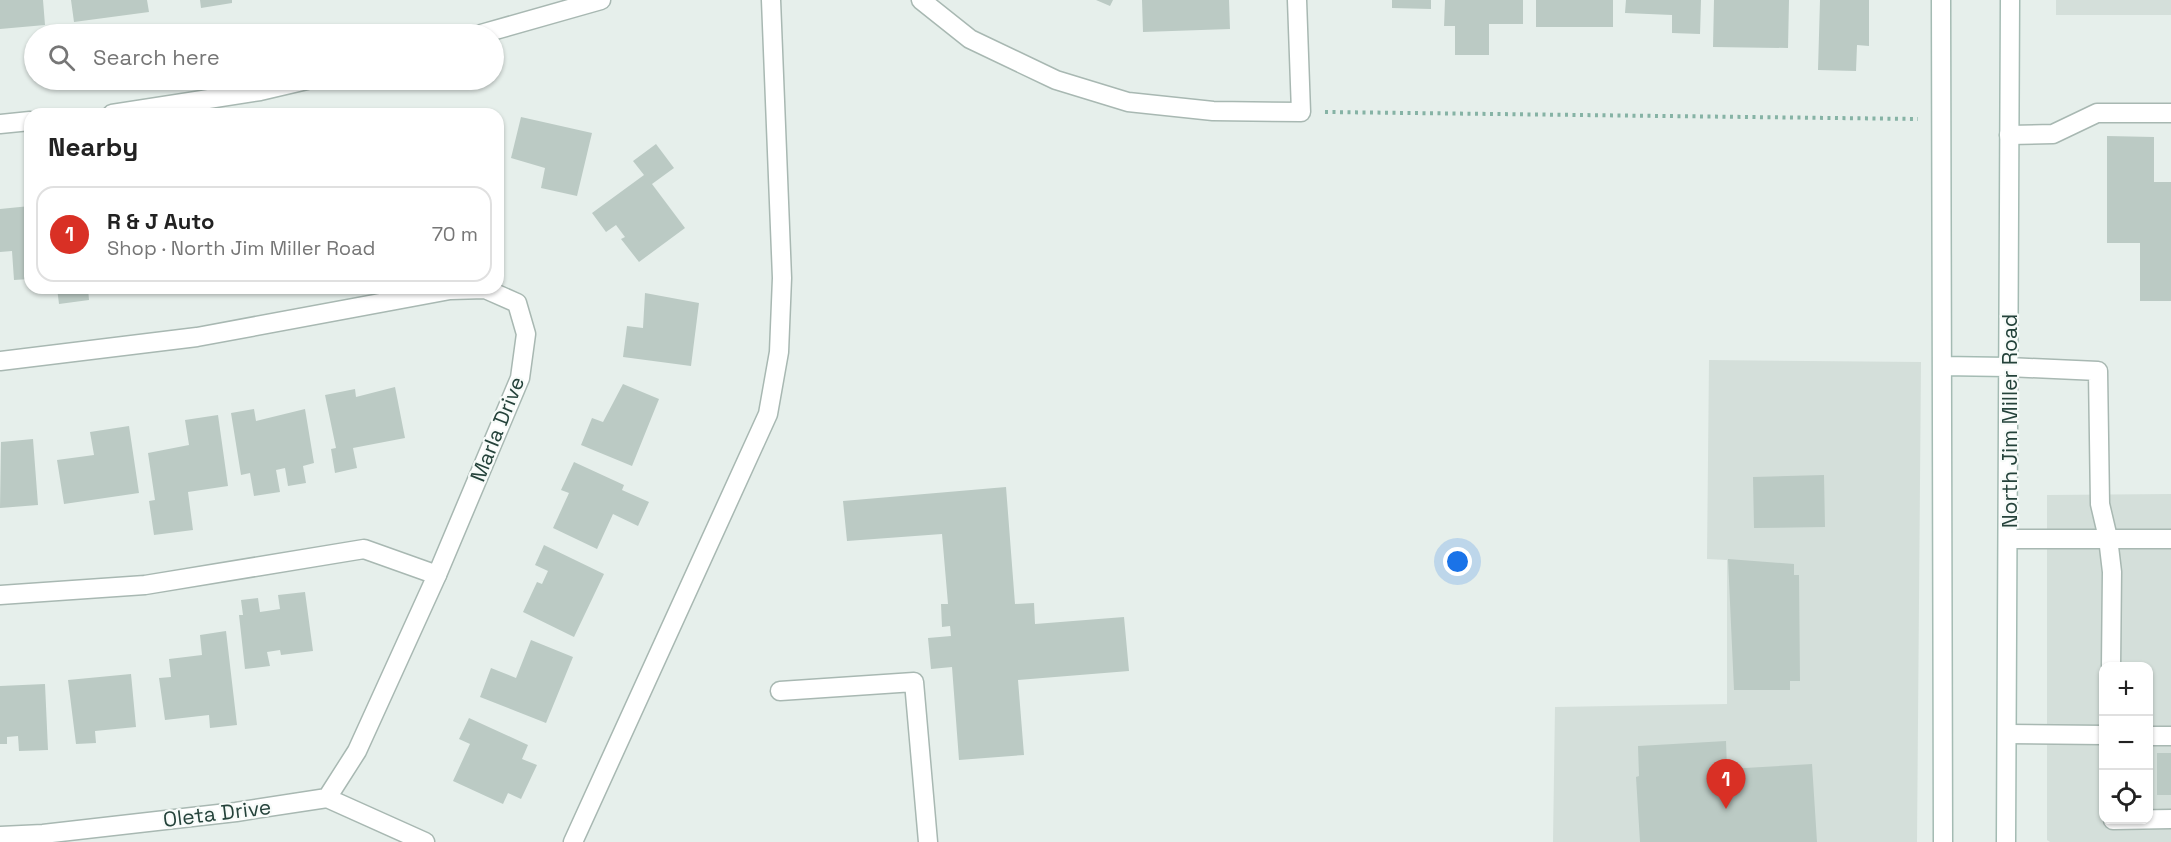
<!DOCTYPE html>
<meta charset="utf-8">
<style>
body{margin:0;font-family:"Space Grotesk",sans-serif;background:#f2f2f2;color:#222}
.controls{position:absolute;right:18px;bottom:18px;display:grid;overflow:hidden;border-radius:12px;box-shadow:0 2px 4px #0004}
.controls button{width:54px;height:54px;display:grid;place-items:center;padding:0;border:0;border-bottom:2px solid #e0e0e0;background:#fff;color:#222;font:30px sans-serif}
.you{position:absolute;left:1458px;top:562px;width:21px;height:21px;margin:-15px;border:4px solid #fff;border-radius:50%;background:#1a73e8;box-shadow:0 0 0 9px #1a73e833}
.badge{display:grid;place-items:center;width:39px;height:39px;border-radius:50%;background:#d93025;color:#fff;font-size:20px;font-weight:700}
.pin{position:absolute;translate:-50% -50px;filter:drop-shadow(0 2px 3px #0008)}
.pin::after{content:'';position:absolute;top:32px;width:21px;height:18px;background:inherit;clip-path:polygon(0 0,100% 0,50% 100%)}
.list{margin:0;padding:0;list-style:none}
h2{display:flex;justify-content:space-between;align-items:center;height:78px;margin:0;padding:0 24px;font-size:26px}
h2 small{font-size:20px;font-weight:400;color:#767676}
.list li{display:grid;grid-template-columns:39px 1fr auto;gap:18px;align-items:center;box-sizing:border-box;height:96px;margin:0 12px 12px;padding:0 12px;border:2px solid #e0e0e0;border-radius:18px}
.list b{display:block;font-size:22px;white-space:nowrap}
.list p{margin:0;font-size:20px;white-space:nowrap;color:#767676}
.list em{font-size:20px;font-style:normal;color:#767676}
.icon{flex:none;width:33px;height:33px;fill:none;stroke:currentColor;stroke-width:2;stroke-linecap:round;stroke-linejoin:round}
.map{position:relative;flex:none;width:2171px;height:842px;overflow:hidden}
.search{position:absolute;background:#fff;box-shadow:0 2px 4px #0004;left:24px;top:24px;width:480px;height:66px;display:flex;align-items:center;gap:15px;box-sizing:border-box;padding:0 21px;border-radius:33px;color:#767676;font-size:22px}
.panel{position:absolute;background:#fff;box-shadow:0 2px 4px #0004;left:24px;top:108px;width:480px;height:186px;border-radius:18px}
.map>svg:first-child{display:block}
</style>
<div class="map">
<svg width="2171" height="842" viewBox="0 0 2171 842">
<rect width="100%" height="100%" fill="#e6efeb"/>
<path fill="#d4dfda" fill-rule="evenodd" d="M2056,0H2171V15H2056Z
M1709,360L1921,362L1917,842H1553L1555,707L1727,704V560L1707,559Z
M2171,494V842H2050L2047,840V495ZM2104,666H2148V820H2104Z"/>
<path fill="#bbcac4" d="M0,0H43L45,25L0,29Z
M71,0H147L149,12L74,22Z
M200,0H232V3L201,8Z
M1096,0H1113L1110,6Z
M1142,0H1229L1230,29L1143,32Z
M1392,0H1431V9L1392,8Z
M1445,0H1523V24H1489V55H1455V26H1444Z
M1536,0H1613V27H1536Z
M1626,0H1701L1700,34L1672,33V15L1625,13Z
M1714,0H1789L1788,48L1713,47Z
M1820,0H1869V46L1857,45L1856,71L1818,70Z
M521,117L592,133L577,196L541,188L545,168L511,158Z
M2107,136L2154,137V182H2171V301H2140V243H2107Z
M656,144L674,168L652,184L685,228L639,262L621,239L625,237L616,225L606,232L592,213L644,175L633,161Z
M30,206V279L14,280L12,251L0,252V209Z
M57,288H88L89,300L59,304Z
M645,293L699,303L691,366L623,357L627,326L643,328Z
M623,384L659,399L632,466L581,445L592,418L603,422Z
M395,387L405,438L353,448L357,468L335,473L331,449L336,448L325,395L355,389L356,397Z
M254,409L256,421L305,409L314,463L303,466L306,483L288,486L285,468L276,470L280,492L254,496L250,473L241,475L231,413Z
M218,415L228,486L188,492L193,530L154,535L149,501L155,500L148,453L189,445L185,420Z
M129,426L139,493L64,504L57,460L94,455L90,432Z
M33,439L38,505L0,508L1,442Z
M574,462L624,485L622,490L649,502L638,526L613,514L597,549L553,528L569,493L561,490Z
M1824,475L1825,527L1754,528L1753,477Z
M1006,487L1015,604L1034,603L1035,624L1124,617L1129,671L1018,680L1024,755L959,760L952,667L931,669L928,638L951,636L950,626L942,627L941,604H948L942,534L847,541L843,501Z
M544,545L604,574L574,637L523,612L537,582L542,584L548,571L535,565Z
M1728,559L1794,564V575H1799L1800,681H1790V690H1734Z
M305,592L313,651L281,655L280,650L267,652L270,666L245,669L239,615H243L241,600L258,598L260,612L280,609L278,595Z
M226,631L237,725L210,728L209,715L165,720L159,678L171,677L169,659L202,655L200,635Z
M531,640L573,657L546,723L480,697L491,668L516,678Z
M131,674L136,727L95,731L96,743L76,744L68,680Z
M45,684L48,750L19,751L18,736L7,737V744H0V686Z
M469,718L528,745L522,759L537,765L521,799L508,793L503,804L453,781L470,744L459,739Z
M1726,741L1727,769L1812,764L1817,842H1640L1636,777L1639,776L1638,746Z
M2157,753H2171V795H2157Z"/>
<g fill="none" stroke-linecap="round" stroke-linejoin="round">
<defs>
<path id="lane" d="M921,0L970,39L1056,80L1128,102L1213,111L1301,112L1297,0
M481,34L601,0
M112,114L260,91L307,80
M0,124L30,121
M2009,135L2053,134L2097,113H2171
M2008,367L2098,371L2100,504L2108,538L2112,572L2111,666
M2009,539H2171
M0,595L145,585L364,549L437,575
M780,691L914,682L928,842
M2007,734L2104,735
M2148,736H2171
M2113,820L2171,819
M573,842L768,414L779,352L782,278L771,0"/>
<path id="street" d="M0,361L197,337L450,290L485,289L517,303L526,334L520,378L437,575L357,751L327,798
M0,836L43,834L236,812L327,798L425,842"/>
<path id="secondary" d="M1941,0L1943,842
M1942,366L2008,367
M2006,842L2010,0"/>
</defs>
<use href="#lane" stroke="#a8b8b2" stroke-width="21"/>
<use href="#street" stroke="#a8b8b2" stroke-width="21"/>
<use href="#secondary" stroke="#a4bbb3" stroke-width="21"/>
<path stroke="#86b3a5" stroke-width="4" stroke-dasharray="3 4.5" stroke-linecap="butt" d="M1325,112L1918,119"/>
<use href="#lane" stroke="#fff" stroke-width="18"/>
<use href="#street" stroke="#fff" stroke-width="18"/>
<use href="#secondary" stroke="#fff" stroke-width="18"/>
</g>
<g text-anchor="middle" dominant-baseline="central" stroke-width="4.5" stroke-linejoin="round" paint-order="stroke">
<g font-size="21" fill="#24423a" stroke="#f7fbf9">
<text transform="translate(2009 421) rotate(-90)">North Jim Miller Road</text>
<text transform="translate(497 429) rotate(-68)">Marla Drive</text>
<text transform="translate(217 813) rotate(-7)">Oleta Drive</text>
</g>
</g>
</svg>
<div class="controls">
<button>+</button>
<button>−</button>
<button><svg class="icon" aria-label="locate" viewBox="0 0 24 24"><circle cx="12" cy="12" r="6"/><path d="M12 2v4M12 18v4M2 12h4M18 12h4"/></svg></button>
</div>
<div class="you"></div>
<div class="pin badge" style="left:1726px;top:809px">1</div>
<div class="search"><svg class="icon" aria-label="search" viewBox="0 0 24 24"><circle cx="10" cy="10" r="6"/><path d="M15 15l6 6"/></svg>Search here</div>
<section class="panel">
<h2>Nearby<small></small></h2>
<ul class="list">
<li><span class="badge">1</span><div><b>R &amp; J Auto</b><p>Shop · North Jim Miller Road</p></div><em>70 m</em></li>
</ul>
</section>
</div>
